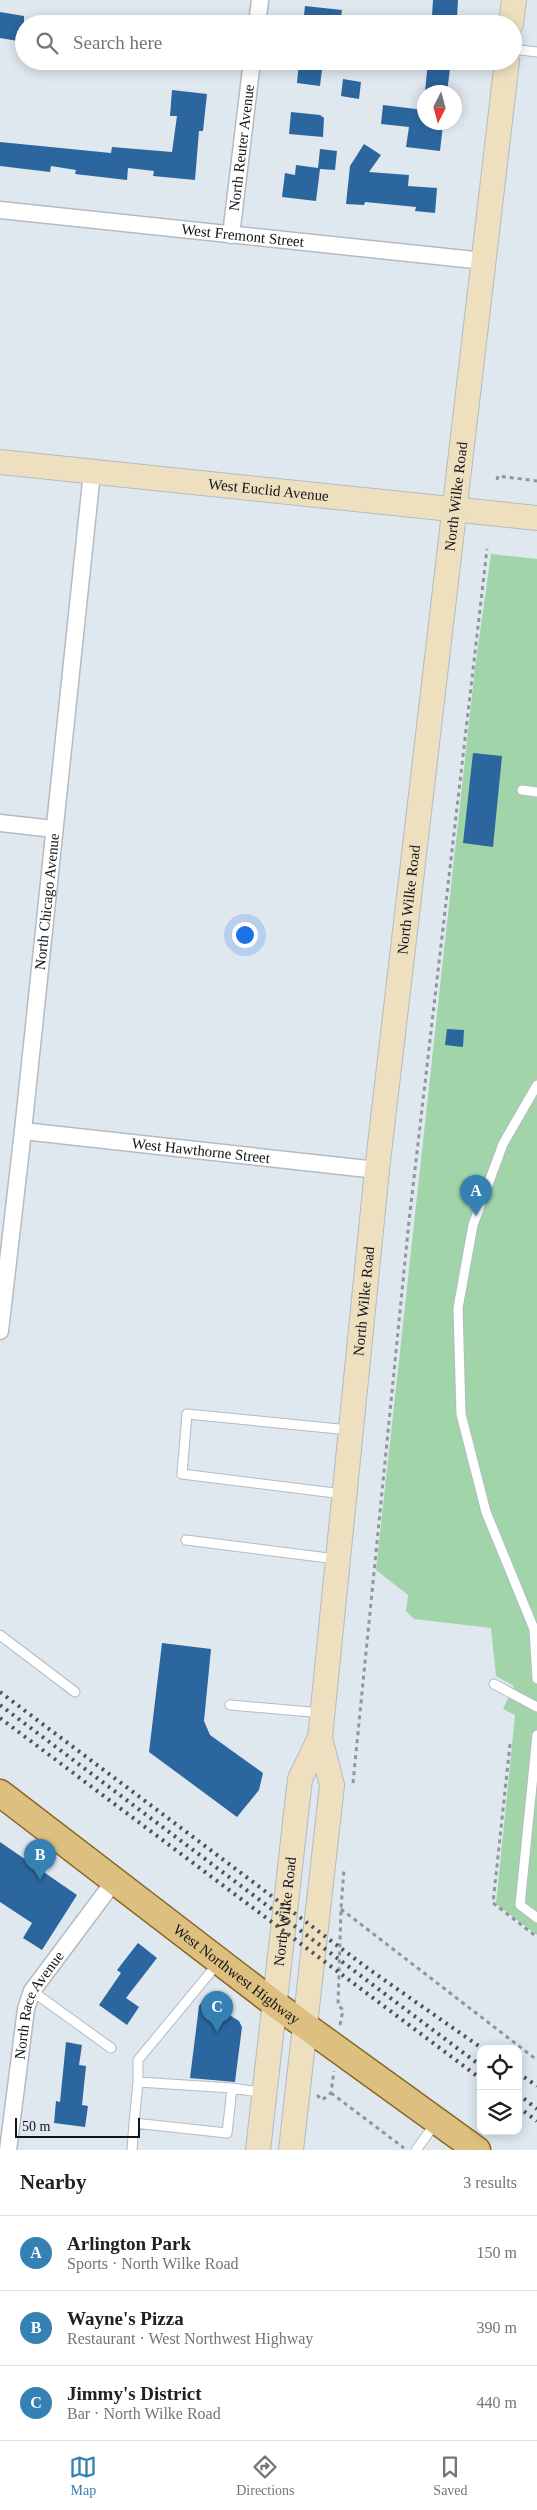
<!DOCTYPE html>
<meta charset="utf-8">
<style>
body{margin:0;font-family:"Times New Roman",serif;background:#f6f6f6;color:#202124}
.controls{position:absolute;right:15px;bottom:15px;display:grid;overflow:hidden;border-radius:10px;box-shadow:0 2px 12px #0003}
.controls button{width:45px;height:45px;display:grid;place-items:center;padding:0;border:0;border-bottom:1px solid #e0e0e0;background:#fff;color:#202124;font:25px sans-serif}
.compass{position:absolute;left:417px;top:85px;width:45px;height:45px;border-radius:50%;background:#fff;box-shadow:0 2px 12px #0003;rotate:186deg}
.scale{position:absolute;left:15px;bottom:12px;width:125px;box-sizing:border-box;padding-left:5px;border:2px solid #121518;border-top:0;font-size:14px;line-height:18px;white-space:nowrap;color:#121518;-webkit-text-stroke:4px #dfe7ef;paint-order:stroke}
.you{position:absolute;left:244px;top:934px;width:18px;height:18px;margin:-12px;border:4px solid #fff;border-radius:50%;background:#1a73e8;box-shadow:0 0 0 8px #1a73e833}
.badge{display:grid;place-items:center;width:32px;height:32px;border-radius:50%;background:#3581b4;color:#fff;font-size:16px;font-weight:700}
.pin{position:absolute;translate:-50% -41px;filter:drop-shadow(0 1px 2px #0008)}
.pin::after{content:'';position:absolute;top:26px;width:18px;height:15px;background:inherit;clip-path:polygon(0 0,100% 0,50% 100%)}
.list{margin:0;padding:0;list-style:none}
h2{display:flex;justify-content:space-between;align-items:center;height:65px;margin:0;padding:0 20px;font-size:21px}
h2 small{font-size:16px;font-weight:400;color:#757577}
.list li{display:grid;grid-template-columns:32px 1fr auto;gap:15px;align-items:center;box-sizing:border-box;height:75px;padding:0 20px;border-top:1px solid #e0e0e0}
.list b{display:block;font-size:19px;white-space:nowrap}
.list p{margin:0;font-size:16px;white-space:nowrap;color:#757577}
.list em{font-size:16px;font-style:normal;color:#757577}
.icon{flex:none;width:28px;height:28px;fill:none;stroke:currentColor;stroke-width:2;stroke-linecap:round;stroke-linejoin:round}
.map{position:relative;flex:none;width:537px;height:2150px;overflow:hidden}
.search{position:absolute;background:#fff;box-shadow:0 2px 12px #0003;left:15px;right:15px;top:15px;height:55px;display:flex;align-items:center;gap:12px;box-sizing:border-box;padding:0 18px;border-radius:28px;color:#757577;font-size:19px}
.sheet{height:290px;background:#fff}
nav{display:flex;justify-content:space-around;align-items:center;box-sizing:border-box;height:70px;border-top:1px solid #e0e0e0;background:#fff;font-size:14px;color:#757577}
nav a{display:grid;justify-items:center;gap:2px}
nav .on{color:#3581b4}
.map>svg:first-child{display:block}
</style>
<div class="map">
<svg width="537" height="2150" viewBox="0 0 537 2150">
<rect width="100%" height="100%" fill="#dfe7ef"/>
<path fill="#a1d5a9" d="M491,554L537,559V1935L496,1904L515,1715L503,1709L514,1686L496,1676L491,1628L414,1619L406,1611L408,1595L376,1570L475,668Z"/>
<path fill="#2c669f" d="M433,0H458L457,18L432,16Z
M305,6L342,10L340,24H303Z
M0,12L24,16V42L0,38Z
M299,61H323L320,86L297,83Z
M428,61H451L447,92H425Z
M343,79L361,82L359,99L341,96Z
M172,90L207,94L203,131H199L195,180L153,176L154,171L128,168L127,180L75,174L76,170L51,166L50,172L0,166V142L111,153L112,147L172,152L177,116H170Z
M383,105L424,110V122L443,125L440,151L406,147L409,127L381,124Z
M291,112L320,115L324,118L323,137L289,134Z
M364,144L381,155L369,172L409,175L408,186L437,188L435,213L415,211L416,207L365,202L364,205L346,204L350,166Z
M320,149L337,151L335,170L320,169L316,201L282,197L285,173L295,175L296,165L318,168Z
M473,753L502,756L493,847L463,843Z
M447,1029L464,1030L463,1047L445,1045Z
M162,1643L211,1649L204,1721L210,1735L263,1773L259,1790L237,1817L149,1752Z
M0,1842L77,1895L42,1950L23,1938L32,1923L0,1902Z
M138,1943L157,1958L126,1998L139,2007L127,2025L99,2005L121,1973L117,1970Z
M204,1999L239,2021L242,2027L235,2082L190,2078L199,2006Z
M66,2042L82,2045L79,2065L86,2066L82,2105L88,2106L85,2127L54,2123L56,2101L60,2102Z"/>
<g fill="none" stroke-linecap="round" stroke-linejoin="round">
<defs>
<path id="lane" d="M513,49L537,52
M522,790L537,792
M537,1085L503,1144L473,1225L458,1308L461,1414L486,1512L534,1629L537,1679
M343,1494L182,1474L187,1414L349,1430
M186,1540L336,1559
M0,1635L75,1692
M494,1684L537,1707
M230,1705L322,1713
M537,1735L520,1905L537,1918
M32,1991L111,2048
M138,2082L134,2123L227,2133L232,2088L138,2082V2060L219,1962
M232,2088L265,2093
M132,2150L134,2123
M416,2150L435,2124"/>
<g id="street">
<path d="M257,24L260,0"/>
<path id="s1" d="M0,210L484,261"/>
<path id="s2" d="M231,235L252,61"/>
<path d="M0,823L54,829"/>
<path id="s3" d="M23,1131L377,1170"/>
<path id="s4" d="M0,1331L23,1131L92,472"/>
<path id="s5" d="M8,2150L26,2009L32,1991L115,1880"/>
</g>
<g id="secondary">
<path d="M511,24L514,0"/>
<path id="s6" d="M0,462L537,518"/>
<path id="s7" d="M258,2150L300,1779L320,1738L377,1170L507,61"/>
<path d="M291,2150L332,1785L320,1738"/>
</g>
<g id="primary">
<path id="s8" d="M0,1793L275,2004L477,2150"/>
</g>
</defs>
<use href="#lane" stroke="#b4bbc3" stroke-width="11"/>
<use href="#street" stroke="#b4bbc3" stroke-width="19"/>
<use href="#secondary" stroke="#b4bbc3" stroke-width="26"/>
<use href="#primary" stroke="#886823" stroke-width="29"/>
<path stroke="#90969c" stroke-width="3" stroke-dasharray="4 4" stroke-linecap="butt" d="M497,480L498,476L537,481
M510,1744L493,1903L537,1937
M353,1783L409,1221L487,549
M341,1909L537,2060
M340,2025L343,2010L338,2005L341,1909L344,1869
M331,2093L404,2148
M317,2095L322,2100L331,2093L334,2071"/>
<use href="#lane" stroke="#fff" stroke-width="9"/>
<use href="#street" stroke="#fff" stroke-width="16"/>
<use href="#secondary" stroke="#eedfbf" stroke-width="24"/>
<use href="#primary" stroke="#ddbf7f" stroke-width="26"/>
<path stroke="#4d5256" stroke-width="4" stroke-dasharray="2.5 5" stroke-linecap="butt" d="M0,1692L370,1970L483,2049
M0,1705L481,2066
M0,1718L481,2079
M518,2073L537,2086
M518,2094L537,2109
M518,2107L537,2121"/>
</g>
<g text-anchor="middle" dominant-baseline="central" stroke-width="4" stroke-linejoin="round" paint-order="stroke">
<g font-size="15" fill="#121518" stroke="#dfe7ef">
<text stroke="none"><textPath href="#s2" startOffset="88">North Reuter Avenue</textPath></text>
<text stroke="none"><textPath href="#s1" startOffset="244">West Fremont Street</textPath></text>
<text stroke="none"><textPath href="#s6" startOffset="270">West Euclid Avenue</textPath></text>
<text stroke="none"><textPath href="#s7" startOffset="1668">North Wilke Road</textPath></text>
<text stroke="none"><textPath href="#s7" startOffset="1262">North Wilke Road</textPath></text>
<text stroke="none"><textPath href="#s4" startOffset="432">North Chicago Avenue</textPath></text>
<text stroke="none"><textPath href="#s3" startOffset="179">West Hawthorne Street</textPath></text>
<text stroke="none"><textPath href="#s7" startOffset="858">North Wilke Road</textPath></text>
<text stroke="none"><textPath href="#s7" startOffset="240">North Wilke Road</textPath></text>
<text stroke="none"><textPath href="#s8" startOffset="298">West Northwest Highway</textPath></text>
<text stroke="none"><textPath href="#s5" startOffset="150">North Race Avenue</textPath></text>
</g>
</g>
</svg>
<div class="controls">
<button><svg class="icon" aria-label="locate" viewBox="0 0 24 24"><circle cx="12" cy="12" r="6"/><path d="M12 2v4M12 18v4M2 12h4M18 12h4"/></svg></button>
<button><svg class="icon" aria-label="layers" viewBox="0 0 24 24"><path d="M12 4l9 5-9 5-9-5zM3 14l9 5 9-5"/></svg></button>
</div>
<svg class="compass" viewBox="-18 -18 36 36"><path d="M0-13l5 13h-10z" fill="#e53935"/><path d="M0 13l5-13h-10z" fill="#757577"/></svg>
<div class="scale">50 m</div>
<div class="you"></div>
<div class="pin badge" style="left:476px;top:1216px">A</div>
<div class="pin badge" style="left:40px;top:1880px">B</div>
<div class="pin badge" style="left:217px;top:2032px">C</div>
<div class="search"><svg class="icon" aria-label="search" viewBox="0 0 24 24"><circle cx="10" cy="10" r="6"/><path d="M15 15l6 6"/></svg>Search here</div>
</div>
<section class="sheet">
<h2>Nearby<small>3 results</small></h2>
<ul class="list">
<li><span class="badge">A</span><div><b>Arlington Park</b><p>Sports · North Wilke Road</p></div><em>150 m</em></li>
<li><span class="badge">B</span><div><b>Wayne's Pizza</b><p>Restaurant · West Northwest Highway</p></div><em>390 m</em></li>
<li><span class="badge">C</span><div><b>Jimmy's District</b><p>Bar · North Wilke Road</p></div><em>440 m</em></li>
</ul>
</section>
<nav>
<a class="on"><svg class="icon" aria-label="map" viewBox="0 0 24 24"><path d="M3 6l6-2 6 2 6-2v14l-6 2-6-2-6 2zM9 4v14M15 6v14"/></svg>Map</a>
<a><svg class="icon" aria-label="directions" viewBox="0 0 24 24"><path d="M12 3l9 9-9 9-9-9zM9 14v-3h6M13 9l2 2-2 2"/></svg>Directions</a>
<a><svg class="icon" aria-label="saved" viewBox="0 0 24 24"><path d="M7 4h10v16l-5-4-5 4z"/></svg>Saved</a>
</nav>
